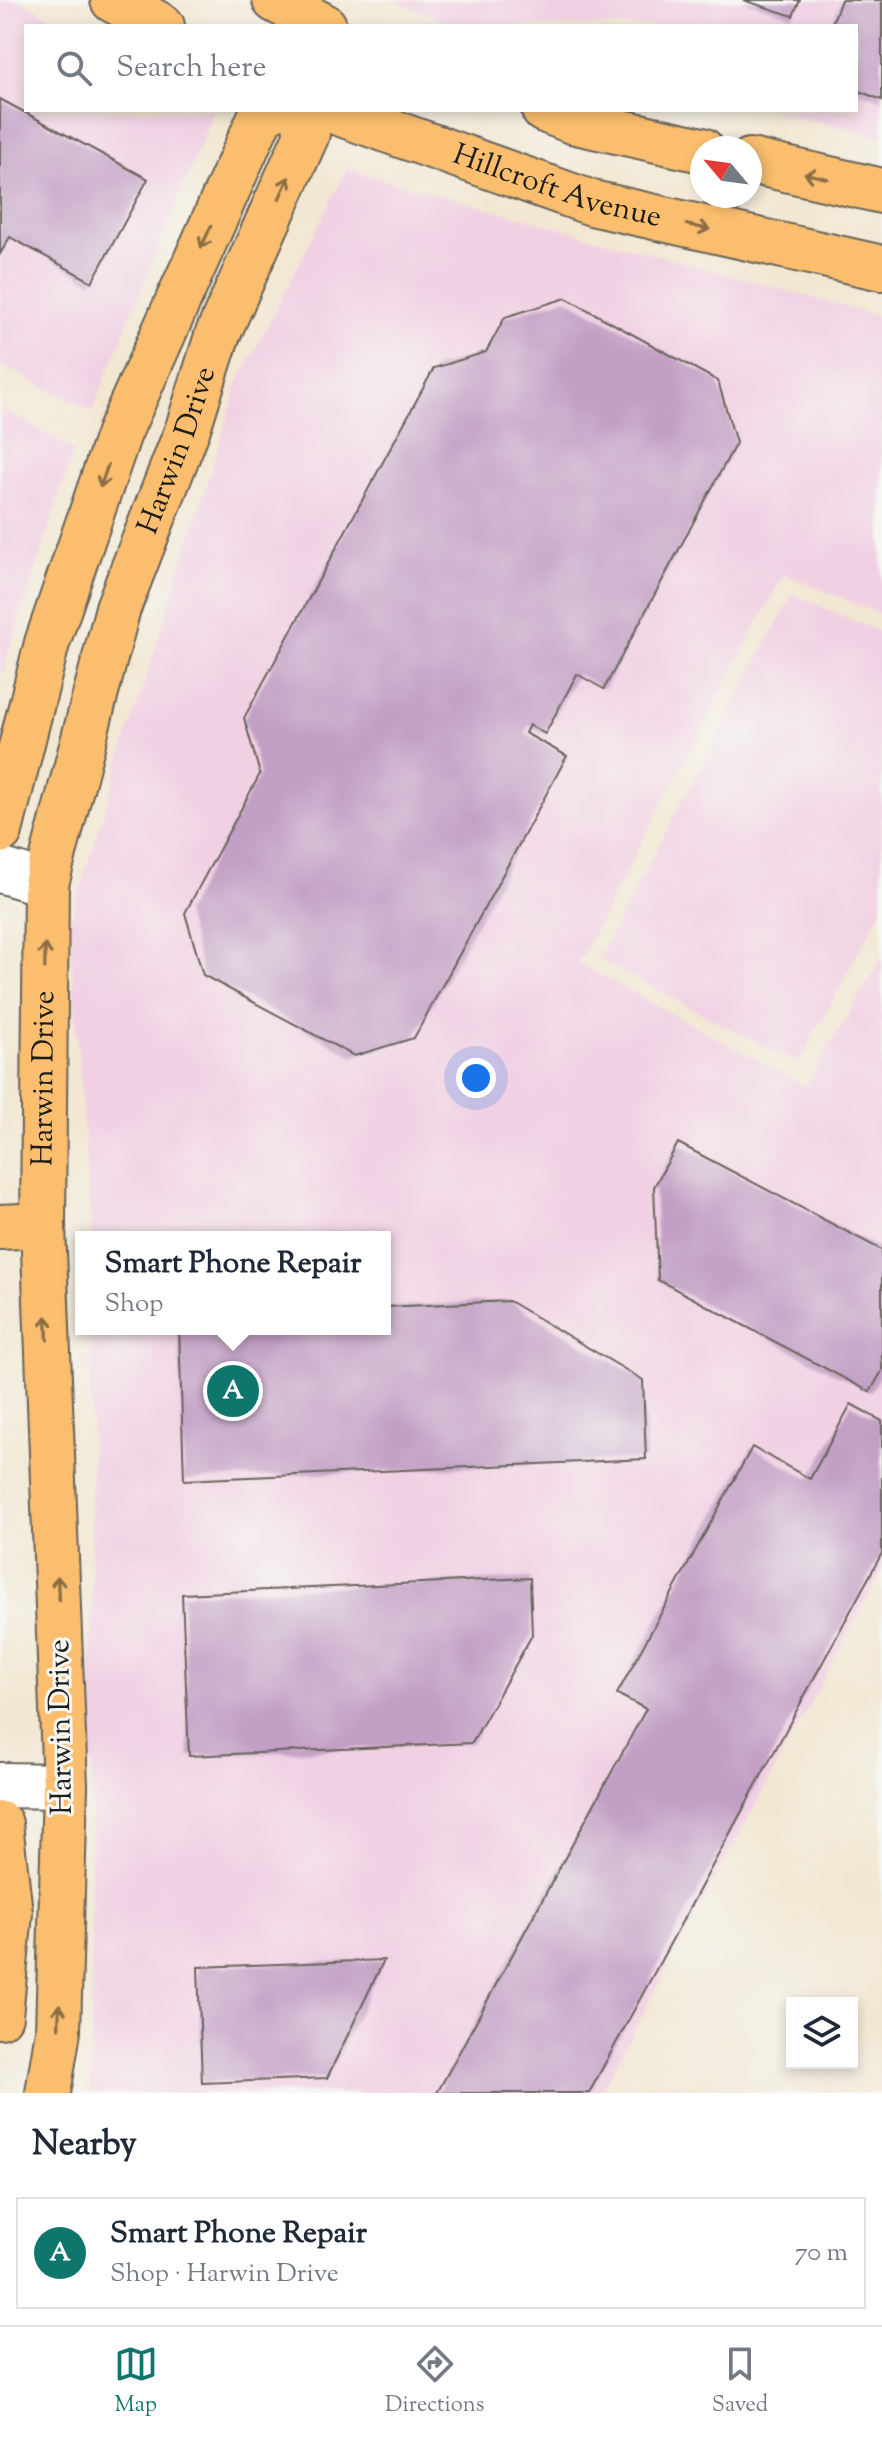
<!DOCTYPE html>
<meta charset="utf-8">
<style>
body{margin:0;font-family:"Sorts Mill Goudy",serif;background:#f2f2f3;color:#1f2937}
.controls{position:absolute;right:24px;bottom:24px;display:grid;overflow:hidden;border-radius:0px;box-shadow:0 4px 12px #0003}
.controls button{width:72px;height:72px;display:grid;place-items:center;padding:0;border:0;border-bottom:2px solid #e0e1e3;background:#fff;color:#1f2937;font:40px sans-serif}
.compass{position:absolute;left:690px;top:136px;width:72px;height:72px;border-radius:50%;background:#fff;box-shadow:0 4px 12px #0003;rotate:299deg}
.you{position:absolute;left:476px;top:1078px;width:28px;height:28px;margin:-20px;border:6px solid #fff;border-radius:50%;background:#1a73e8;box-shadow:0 0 0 12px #1a73e833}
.badge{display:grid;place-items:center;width:52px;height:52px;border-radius:50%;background:#0f766e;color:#fff;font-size:26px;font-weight:700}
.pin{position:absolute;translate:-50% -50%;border:4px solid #fff;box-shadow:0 2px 8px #0006}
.popup{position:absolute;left:75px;top:1231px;width:316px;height:104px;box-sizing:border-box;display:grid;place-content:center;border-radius:0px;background:#fff;filter:drop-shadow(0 2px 6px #0005);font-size:26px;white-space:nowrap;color:#747a83}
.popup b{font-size:30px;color:#1f2937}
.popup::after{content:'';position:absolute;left:50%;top:100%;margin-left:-16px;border:16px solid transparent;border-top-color:#fff}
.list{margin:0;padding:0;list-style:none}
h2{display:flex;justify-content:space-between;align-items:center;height:104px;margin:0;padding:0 32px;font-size:34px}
h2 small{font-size:26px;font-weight:400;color:#747a83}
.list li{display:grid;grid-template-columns:52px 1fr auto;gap:24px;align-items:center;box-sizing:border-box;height:112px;margin:0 16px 16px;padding:0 16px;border:2px solid #e0e1e3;border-radius:0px}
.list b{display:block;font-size:30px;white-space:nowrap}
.list p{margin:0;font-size:26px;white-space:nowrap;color:#747a83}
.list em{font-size:26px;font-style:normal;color:#747a83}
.icon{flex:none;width:44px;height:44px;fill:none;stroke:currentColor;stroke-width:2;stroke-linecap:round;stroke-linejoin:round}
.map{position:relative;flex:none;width:882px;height:2093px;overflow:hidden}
.search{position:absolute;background:#fff;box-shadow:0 4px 12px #0003;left:24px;right:24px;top:24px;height:88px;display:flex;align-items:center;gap:20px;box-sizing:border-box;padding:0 28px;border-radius:0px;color:#747a83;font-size:30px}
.sheet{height:232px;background:#fff}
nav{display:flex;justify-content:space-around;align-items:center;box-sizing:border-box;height:112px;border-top:2px solid #e0e1e3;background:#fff;font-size:22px;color:#747a83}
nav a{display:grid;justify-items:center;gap:4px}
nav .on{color:#0f766e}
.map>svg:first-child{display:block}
</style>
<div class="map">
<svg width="882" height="2093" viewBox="0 0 882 2093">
<rect width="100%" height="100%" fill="#f6f6f2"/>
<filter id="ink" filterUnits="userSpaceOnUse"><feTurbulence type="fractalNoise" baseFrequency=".0125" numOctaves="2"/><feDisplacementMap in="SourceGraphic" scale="16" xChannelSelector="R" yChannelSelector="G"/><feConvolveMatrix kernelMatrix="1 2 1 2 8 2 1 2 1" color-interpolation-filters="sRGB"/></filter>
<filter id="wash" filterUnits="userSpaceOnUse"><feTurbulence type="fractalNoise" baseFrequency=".006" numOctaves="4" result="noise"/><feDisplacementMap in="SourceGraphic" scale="32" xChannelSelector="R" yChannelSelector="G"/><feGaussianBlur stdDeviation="1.8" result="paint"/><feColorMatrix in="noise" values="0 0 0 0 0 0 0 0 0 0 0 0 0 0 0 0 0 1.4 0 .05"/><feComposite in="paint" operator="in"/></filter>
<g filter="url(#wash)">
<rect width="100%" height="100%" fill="#f2e7d2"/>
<path fill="#f1d0e3" d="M0,0H19L68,26H26V110H214L92,412L0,364Z
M394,0H882V136L763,110H856V26H457Z
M347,169L882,317V615L784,574L578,963L806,1086L882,957V1571L600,2093H91V1329H385V1237H91L69,924L238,384Z
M0,407L74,451L0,680Z
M793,594L882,633V909L798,1064L598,959Z"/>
<g id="blocks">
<path fill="#c29fc4" d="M743,0H800L793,16Z
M841,0H882V100L856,90V26H831Z
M0,99L148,179L92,282L10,237L0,254Z
M566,298L718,381L736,443L604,689L577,674L545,734L529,725L525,733L567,756L414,1038L354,1056L203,975L185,913L260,774L244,718L434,368L486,352L505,317Z
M678,1143L882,1250V1371L870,1392L658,1280L654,1187Z
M509,1301L643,1380L646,1459L184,1480L179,1329H385V1307Z
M851,1404L882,1421V1553L589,2093H437L646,1709L617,1694L752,1447L810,1479Z
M530,1578L532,1635L472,1743L189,1756L182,1594Z
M384,1960L327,2078L202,2083L198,1967Z"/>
</g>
</g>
<g filter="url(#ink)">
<use href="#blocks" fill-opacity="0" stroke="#67635c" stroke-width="2"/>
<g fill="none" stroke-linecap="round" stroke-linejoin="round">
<defs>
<path id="minor" d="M0,870L46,884
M0,1785L65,1786"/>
<g id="major">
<path d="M113,0L162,26"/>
<path d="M275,0L324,26"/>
<path id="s1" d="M330,110L592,203L882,268"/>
<path d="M544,110L572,121L702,150"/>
<path d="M750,161L882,191"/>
<path d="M0,831L47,643L119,433L262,113L270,110"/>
<path d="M0,1227L43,1225"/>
<path d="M0,1824L10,1913L0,2016"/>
<path id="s2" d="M48,2093L58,2031L65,1786L43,1225L46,884L118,608L188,428L217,336L307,134L302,110"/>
</g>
</defs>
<use href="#minor" stroke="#67635c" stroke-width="48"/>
<use href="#major" stroke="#67635c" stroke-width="48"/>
<use href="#minor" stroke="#fff" stroke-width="44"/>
<use href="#major" stroke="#fabe6e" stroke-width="44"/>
</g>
<defs><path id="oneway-shaft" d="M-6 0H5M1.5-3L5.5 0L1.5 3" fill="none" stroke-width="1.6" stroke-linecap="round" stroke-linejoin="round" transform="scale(2)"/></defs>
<g stroke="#8b6d45">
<use href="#oneway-shaft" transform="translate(816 176) rotate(-167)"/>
<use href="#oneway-shaft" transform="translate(284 188) rotate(-66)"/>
<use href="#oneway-shaft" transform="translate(698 227) rotate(12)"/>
<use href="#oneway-shaft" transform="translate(206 237) rotate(114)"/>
<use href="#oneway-shaft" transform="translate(104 476) rotate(109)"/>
<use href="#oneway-shaft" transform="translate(45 956) rotate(-89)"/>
<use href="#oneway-shaft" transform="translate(47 1328) rotate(-92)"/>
<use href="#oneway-shaft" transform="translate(58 1588) rotate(-92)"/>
<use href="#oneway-shaft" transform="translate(59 2016) rotate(-88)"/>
</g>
</g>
<g text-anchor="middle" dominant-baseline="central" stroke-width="6" stroke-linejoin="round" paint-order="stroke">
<g font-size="30" fill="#1c1c1c" stroke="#f6f6f2">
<text stroke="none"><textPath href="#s1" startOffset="240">Hillcroft Avenue</textPath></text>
<text stroke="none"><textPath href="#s2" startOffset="1664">Harwin Drive</textPath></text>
<text stroke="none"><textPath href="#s2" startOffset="1016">Harwin Drive</textPath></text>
<text transform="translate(62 1727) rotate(-91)">Harwin Drive</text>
</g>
</g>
</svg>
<div class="controls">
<button><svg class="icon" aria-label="layers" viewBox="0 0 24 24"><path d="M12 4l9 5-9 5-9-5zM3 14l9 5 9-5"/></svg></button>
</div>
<svg class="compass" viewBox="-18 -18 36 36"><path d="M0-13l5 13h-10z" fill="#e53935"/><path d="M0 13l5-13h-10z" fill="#747a83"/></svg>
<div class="you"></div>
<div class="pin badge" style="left:233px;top:1391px">A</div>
<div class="popup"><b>Smart Phone Repair</b>Shop</div>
<div class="search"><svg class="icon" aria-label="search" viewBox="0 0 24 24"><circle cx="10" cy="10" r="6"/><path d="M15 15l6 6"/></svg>Search here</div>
</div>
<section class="sheet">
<h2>Nearby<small></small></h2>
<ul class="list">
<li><span class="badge">A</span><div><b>Smart Phone Repair</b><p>Shop · Harwin Drive</p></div><em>70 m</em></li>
</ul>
</section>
<nav>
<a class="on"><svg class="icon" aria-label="map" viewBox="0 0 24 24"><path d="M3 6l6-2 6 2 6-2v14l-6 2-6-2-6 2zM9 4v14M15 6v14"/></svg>Map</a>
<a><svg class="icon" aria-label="directions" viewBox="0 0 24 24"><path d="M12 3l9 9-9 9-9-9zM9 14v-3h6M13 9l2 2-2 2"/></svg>Directions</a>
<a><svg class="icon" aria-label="saved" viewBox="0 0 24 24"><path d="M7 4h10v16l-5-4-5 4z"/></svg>Saved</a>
</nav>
